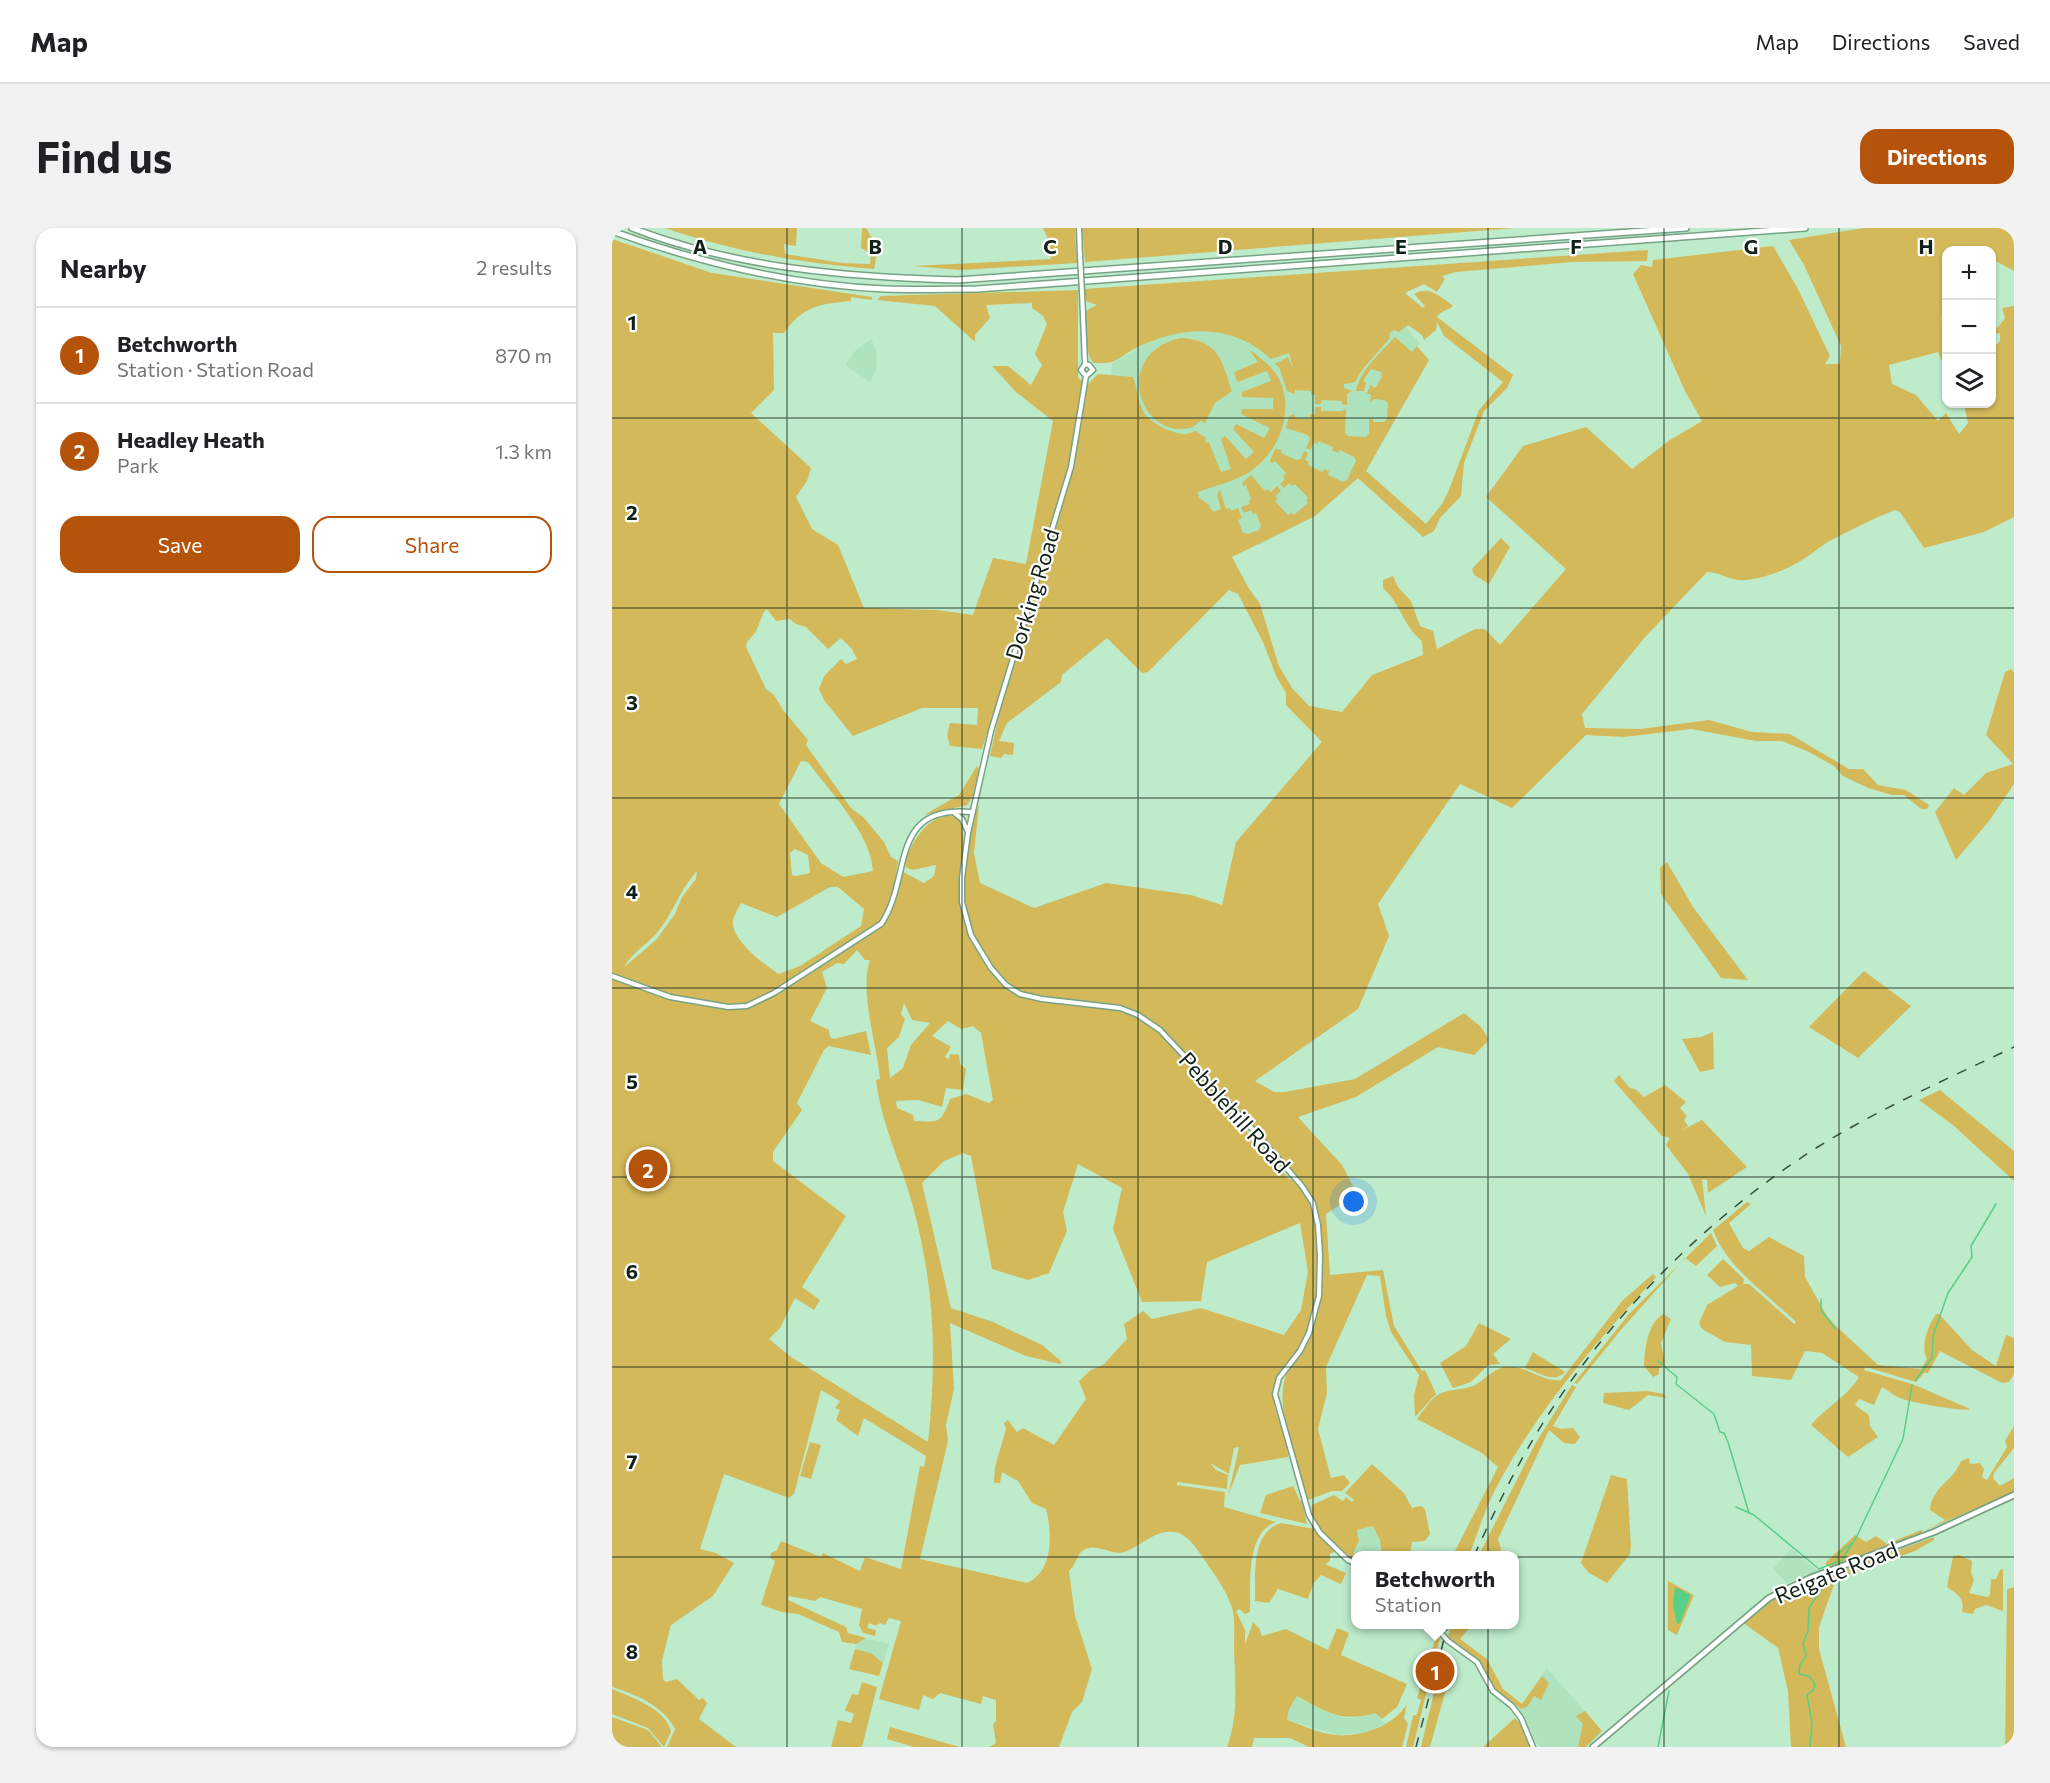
<!DOCTYPE html>
<meta charset="utf-8">
<style>
body{margin:0;font-family:Commissioner,sans-serif;background:#f2f2f2;color:#202124}
.controls{position:absolute;right:18px;top:18px;display:grid;overflow:hidden;border-radius:12px;box-shadow:0 2px 4px #0004}
.controls button{width:54px;height:54px;display:grid;place-items:center;padding:0;border:0;border-bottom:2px solid #e0e0e0;background:#fff;color:#202124;font:30px sans-serif}
.you{position:absolute;left:742px;top:974px;width:21px;height:21px;margin:-15px;border:4px solid #fff;border-radius:50%;background:#1a73e8;box-shadow:0 0 0 9px #1a73e833}
.badge{display:grid;place-items:center;width:39px;height:39px;border-radius:50%;background:#b45309;color:#fff;font-size:20px;font-weight:700}
.pin{position:absolute;translate:-50% -50%;border:3px solid #fff;box-shadow:0 2px 6px #0006}
.popup{position:absolute;left:739px;top:1323px;width:168px;height:78px;box-sizing:border-box;display:grid;place-content:center;border-radius:12px;background:#fff;filter:drop-shadow(0 2px 4px #0005);font-size:20px;white-space:nowrap;color:#757577}
.popup b{font-size:22px;color:#202124}
.popup::after{content:'';position:absolute;left:50%;top:100%;margin-left:-12px;border:12px solid transparent;border-top-color:#fff}
.list{margin:0;padding:0;list-style:none}
h2{display:flex;justify-content:space-between;align-items:center;height:78px;margin:0;padding:0 24px;font-size:26px}
h2 small{font-size:20px;font-weight:400;color:#757577}
.list li{display:grid;grid-template-columns:39px 1fr auto;gap:18px;align-items:center;box-sizing:border-box;height:96px;padding:0 24px;border-top:2px solid #e0e0e0}
.list b{display:block;font-size:22px;white-space:nowrap}
.list p{margin:0;font-size:20px;white-space:nowrap;color:#757577}
.list em{font-size:20px;font-style:normal;color:#757577}
.actions{display:flex;gap:12px;padding:18px 24px}
.actions a{flex:1;padding:14px 0;border:2px solid #b45309;border-radius:18px;text-align:center;font-size:21px;color:#b45309}
.actions .main{background:#b45309;color:#fff}
.icon{flex:none;width:33px;height:33px;fill:none;stroke:currentColor;stroke-width:2;stroke-linecap:round;stroke-linejoin:round}
.map{position:relative;flex:none;width:1402px;height:1519px;overflow:hidden;border-radius:18px}
header{display:flex;align-items:center;gap:36px;box-sizing:border-box;height:84px;padding:0 30px;background:#fff;border-bottom:2px solid #e0e0e0}
header strong{font-size:28px}
nav{display:flex;gap:33px;margin-inline-start:auto;font-size:21px}
.intro{display:flex;align-items:center;justify-content:space-between;box-sizing:border-box;height:144px;padding:0 36px}
h1{margin:0;font-size:42px}
.button{padding:15px 27px;border-radius:18px;background:#b45309;color:#fff;font-size:21px;font-weight:700}
main{display:flex;gap:36px;padding:0 36px}
aside{flex:1;background:#fff;border-radius:18px;box-shadow:0 2px 4px #0004}
.map>svg:first-child{display:block}
</style>
<header>
<strong>Map</strong>
<nav><a>Map</a><a>Directions</a><a>Saved</a></nav>
</header>
<div class="intro"><h1>Find us</h1><a class="button">Directions</a></div>
<main>
<aside>
<h2>Nearby<small>2 results</small></h2>
<ul class="list">
<li><span class="badge">1</span><div><b>Betchworth</b><p>Station · Station Road</p></div><em>870 m</em></li>
<li><span class="badge">2</span><div><b>Headley Heath</b><p>Park</p></div><em>1.3 km</em></li>
</ul>
<div class="actions"><a class="main">Save</a><a>Share</a></div>
</aside>
<div class="map">
<svg width="1402" height="1519" viewBox="0 0 1402 1519">
<rect width="100%" height="100%" fill="#beeccb"/>
<path fill="#aee3bd" d="M763,70L796,97L794,99L808,115L805,119L817,132L754,243L703,288L648,317L595,283L498,162L500,136L537,114L575,88L647,119L697,78L723,72Z
M259,111L264,121L265,141L258,154L233,137L243,123Z
M761,1298L768,1312L770,1327L744,1328L743,1332L739,1329L747,1313L745,1302Z
M1179,1321L1206,1343L1175,1355L1161,1341Z
M254,1410L277,1416L271,1435L259,1425L243,1421L244,1413Z
M935,1440L990,1503L974,1519H928L922,1512L907,1480Z
M684,1468L710,1482L732,1490H742L764,1485L773,1496L755,1504L726,1507L675,1492L677,1481Z"/>
<path fill="#d3b95a" fill-rule="evenodd" d="M53,0H185L184,18L172,16L173,26L230,35L258,36L259,26L249,20L250,0H254L266,20L262,41C189,35 123,24 53,0Z
M431,0H463L465,35L348,42L301,38L439,31L436,11Z
M470,0H903L473,34Z
M1252,0H1402V43L1380,31V22H1334V62L1331,64L1334,75L1329,91L1334,105V133L1329,132L1326,124L1277,137L1280,156L1304,167L1326,193L1334,185L1347,206L1356,195L1352,176H1380V122L1388,113V105L1380,106V101L1386,99L1393,90L1390,80L1402,78V289L1372,304L1312,320L1288,284L1283,282C1260,291 1238,302 1216,314C1207,319 1199,327 1190,332C1175,342 1152,350 1134,352C1119,354 1109,344 1095,344L1034,408L970,486L973,500L1028,501L1097,492L1140,504L1178,506L1237,541H1251L1266,557L1294,562L1317,577L1315,581H1309L1292,567H1280L1256,560L1231,548L1222,538L1195,523L1170,513H1144L1079,501L1012,509L974,507L900,580L848,556L766,676L777,708L746,781L643,853L662,864H673L743,851L852,785L869,799L877,812L862,827L826,819L744,869L686,889L730,937L745,966L714,986L718,1047L771,1042L782,1098L810,1143L813,1142L824,1166L803,1189L802,1167L807,1147L779,1104L774,1088L768,1048L755,1047L714,1139L715,1165L706,1201L719,1250L732,1247L738,1255L730,1263H720L696,1272C684,1240 662,1178 674,1147L670,1144C648,1169 676,1202 676,1229L628,1237L616,1268L627,1219L622,1220L617,1246L598,1235L604,1242L616,1247L615,1261L565,1254V1257L613,1264L612,1279L664,1294C633,1305 639,1357 638,1384L633,1386L627,1381L624,1383L633,1402V1417L641,1394L647,1400L650,1408L674,1401L716,1422L725,1400L737,1405L729,1427L795,1456L785,1479L770,1491L763,1485C729,1495 714,1484 685,1468L677,1481L675,1492C690,1497 708,1506 725,1507C750,1509 781,1498 795,1476L792,1490L796,1496L790,1519H697L678,1510H642L640,1519H615C627,1488 623,1452 622,1419C622,1408 623,1394 621,1383C616,1364 602,1346 592,1331C585,1321 575,1305 562,1304C544,1301 529,1318 512,1324C498,1328 482,1312 469,1324C464,1330 463,1338 457,1343L463,1388L480,1441L470,1474L460,1484L447,1519H377L384,1515L381,1496L384,1493V1472L371,1468L369,1476L328,1465L321,1471L311,1467L307,1482L267,1471L289,1393L277,1390L273,1397L268,1395L264,1398L257,1395L255,1400L264,1402L263,1408L251,1405L247,1397L250,1381L208,1369L203,1373L177,1368L176,1372L234,1399L236,1405L254,1410L244,1416L230,1414L227,1404L186,1386L170,1384L149,1377L163,1333L158,1330L159,1325L165,1322L169,1313L209,1329L211,1325L248,1343L253,1329L289,1341L308,1238L312,1239L314,1228L252,1190L246,1208L224,1192L228,1182L223,1180L228,1173L209,1162L182,1266L177,1270L112,1246L88,1321L104,1325L122,1335L101,1368L59,1397L50,1433L51,1451L54,1454L65,1451L87,1472L91,1470L95,1475L87,1491L124,1519H55L63,1501C51,1478 26,1467 0,1459V11L100,45L260,69V72L239,69V73C207,76 191,78 172,105H161L162,162L139,185L199,240L195,253L184,269L200,301L226,317L252,380L325,382L361,387L381,330L414,336L441,193L404,164L380,138H396L419,157L430,137L423,126L435,96L431,88L420,80V75L374,77L378,90L363,107V114L323,78L265,72L269,68L466,62V150L476,156L486,146L521,149C525,158 525,170 530,181C535,194 557,204 570,206C576,207 579,204 584,203L594,210L593,215L597,214L609,244L619,241L609,211L613,208L634,231L642,224L621,201L624,196L652,210L658,200L629,186L630,181H661V170L630,169V164L659,153L655,143L625,154L622,144L646,134L638,123L641,124C649,131 658,137 664,146C686,180 667,227 634,246C620,254 602,258 586,264L587,270L596,276L601,284L609,281L605,266L608,262L614,281L618,280L619,283L626,280L630,290L626,292L631,305L636,306L647,302L649,298L644,285L641,286L639,282L632,285L629,279L638,276L637,272L639,271L634,257L631,258L630,255L639,247L653,263L656,261L659,264L665,258L669,263L663,268L666,271L663,273L676,287L680,285L682,287L696,275L694,272L696,270L683,256L680,258L677,255L672,260L668,256L673,251L671,248L674,245L663,233L660,235L658,233L663,221L670,222L669,225L684,232L689,231L692,223L696,225L693,232L697,234L696,237L710,244L712,241L717,243L716,247L731,254L735,252L744,233L742,229L728,222L726,225L720,222L721,219L707,213L705,216L702,214L698,222L694,220L698,211L696,207L674,200L677,188L682,186L683,190L698,191V186H703V179H709V183H730L734,180L733,205L736,208L754,209L757,205V191H761V194H772L775,191L776,175L772,172L762,171L758,174L759,166H755L758,157L763,160L770,149L769,144L759,141L751,153L754,155L752,163H744C748,142 769,124 783,109L800,124L805,118L817,132L754,243L814,296L830,276L837,262L867,182L891,154L832,108L825,94L824,102L812,112L810,107L796,97L787,104L782,102L778,105L777,111L750,142L743,154L732,156V160L740,163L735,166V177L730,176V173L710,172L709,176H703V167H699V163L683,162V166L675,163L667,139L663,136L676,129L682,142L677,125L659,131C620,95 570,97 524,120C503,131 507,136 482,135C473,128 471,91 475,82L485,77L473,73V61L1036,22L1035,33L960,34L844,44L830,48L833,51L825,64L812,56L793,65L811,80L813,78L802,66C817,57 827,68 839,76L841,78C836,83 829,82 825,89L901,147L895,160L872,183L852,235L849,268L828,290L822,303L811,309L746,250L703,288L620,329L636,359L648,376L667,438L680,460L697,478L730,484L760,447L811,427L810,413C791,398 789,376 771,360V352L781,348L786,359L799,373L808,398L821,403L825,421L863,401H873L888,417L954,341L874,269L911,218L974,199L1020,241L1058,212L1090,193L1073,163L1021,46L1029,37L1040,39L1041,32L1161,18L1186,61L1218,128L1213,136H1228L1229,118L1192,37L1177,12ZM617,362L626,366L651,414L664,448L674,465V477L710,514L624,614L610,677L579,667L494,655L422,680L368,655L362,625L367,577C355,599 348,663 356,687L351,689C344,664 357,604 347,590L335,587C312,593 302,612 293,632L294,639L300,642L324,637L322,648L312,655L291,644L284,645L286,633L279,629L272,614L252,590L239,580L194,517L196,512L171,482L162,467L154,461L134,419C135,411 140,410 144,403C149,395 148,387 155,381L164,393L178,391L184,396L194,399L216,421L229,410L240,421L245,431L234,436L229,431L212,448L207,461L212,472L241,508L310,480H366L365,497L338,495L335,507L338,518L370,521L380,489L386,491L378,528L389,530L392,526L401,527L402,515L387,513L395,495L449,454L450,447L495,410L530,445L536,444ZM189,533L196,534C218,564 259,606 261,643L231,649L209,635L167,576ZM183,621L196,627L198,645L184,648L180,647L178,625ZM85,643L84,651L70,669L63,686L44,712L12,739C19,726 34,717 44,706C61,687 67,662 85,643ZM218,659H226L252,681L249,698L188,738L167,746C153,737 124,716 121,697C120,690 126,681 129,675L165,689ZM245,722L253,732H258C247,764 265,817 268,851L264,852C270,899 288,931 300,975C323,1058 325,1129 316,1214L179,1129L157,1111L168,1100L183,1070L202,1082L208,1072L190,1059L234,988L161,933V924L190,882L185,875L212,822L217,818L259,827L254,803L222,811L218,809L217,802L198,793L215,760L210,744L225,735L232,736ZM292,775L300,792L318,795L299,817L291,840L278,850L275,820L287,809L293,791L289,786ZM336,793L349,801L361,798L369,805L381,872L377,875L354,866L338,871C329,896 327,894 302,893L301,887L285,880L284,873L306,872L330,879L334,860L351,862L354,841L348,836L347,827L338,826L337,831L333,829L339,819L320,808ZM613,871L684,948L678,952L608,873ZM351,925L359,928L380,1041L416,1052L437,1045L455,1003L451,984L466,936L510,960L501,1001L530,1074L589,1073L595,1034L688,995L696,1044L689,1082L672,1107L589,1080L540,1091L531,1083L512,1096L515,1111L492,1136L479,1142L467,1153L474,1171L442,1217L411,1200L405,1204L396,1192L392,1195L394,1201L383,1239L382,1255H388L390,1244L406,1253L420,1275L434,1281C440,1305 442,1343 415,1355L308,1331L336,1213L334,1197L342,1161L338,1095L414,1128L448,1136L450,1134L430,1117L381,1094L339,1080L310,955L332,933Z
M569,110C608,112 610,134 620,163L603,175L593,195L589,193C584,195 583,199 578,200C527,212 499,125 569,110Z
M889,310L898,319L877,356L862,347L860,341Z
M1399,441L1402,445V556L1377,593L1344,632L1323,584L1342,560L1352,567L1374,545L1401,536L1374,507L1393,444Z
M365,538L367,541L361,568L355,577L312,587L347,567Z
M1055,634L1081,679L1136,752L1109,750L1049,666L1048,640Z
M1252,743L1299,778L1246,830L1197,799Z
M1101,804L1102,841L1088,844L1070,811L1089,809Z
M1007,847L1018,860L1023,861L1032,869L1053,857L1074,874L1068,880L1075,888L1072,892L1076,898L1070,902L1090,892L1135,939L1096,965L1095,952L1090,951L1094,988L1076,946L1054,917L1058,910L1050,908L1002,853Z
M1328,862L1402,923V953L1342,898L1307,872Z
M1135,974L1139,976L1117,995L1131,1020L1137,1023L1157,1009L1192,1028L1193,1049L1215,1088L1225,1099L1266,1137L1309,1141L1315,1131C1308,1118 1316,1098 1324,1086H1327L1360,1122L1384,1138L1394,1107L1402,1110V1146L1397,1154L1390,1155L1328,1123L1316,1145H1312L1304,1154L1254,1139L1252,1142L1303,1157L1358,1181C1353,1184 1301,1175 1291,1171C1283,1169 1277,1163 1270,1159L1262,1177L1247,1171L1243,1177L1257,1187L1258,1198L1266,1209L1236,1229L1199,1197C1214,1179 1235,1169 1247,1149L1210,1125L1193,1123L1179,1152L1140,1148L1139,1117L1113,1114L1090,1101L1087,1095L1095,1077L1126,1058L1123,1055L1108,1059L1095,1047L1111,1031L1132,1051L1131,1056H1137L1182,1096L1184,1094C1154,1065 1116,1041 1101,1002Z
M1099,1005L1105,1018L1084,1038L1073,1030L1008,1103L965,1156L962,1155L1017,1086Z
M1041,1046L1044,1049C985,1113 925,1182 884,1260C873,1281 866,1305 857,1327H841L886,1239L870,1225L805,1191C811,1183 816,1175 823,1169C834,1160 851,1163 863,1157C876,1150 884,1137 900,1139C918,1140 930,1154 949,1152L1011,1072Z
M1051,1086L1059,1091L1049,1115L1053,1135L1047,1140V1146L1041,1149L1032,1138C1033,1119 1035,1097 1051,1086Z
M867,1095L899,1111L881,1126L888,1136L876,1137L859,1154L841,1160L828,1135L854,1118Z
M921,1124L953,1144C942,1156 926,1144 913,1140Z
M960,1157L964,1159L941,1198L949,1201L961,1200L968,1209L963,1216L952,1215L937,1202L886,1311L889,1321L887,1327H867L923,1216Z
M1035,1163L1052,1166L1054,1170L1036,1167L1017,1182L991,1175L992,1165Z
M1402,1198V1220L1382,1245L1381,1250L1388,1258L1402,1250V1264L1314,1302L1333,1292L1318,1282C1320,1258 1342,1253 1349,1233L1357,1230L1358,1236L1368,1235L1372,1241L1370,1249L1375,1252L1395,1219L1393,1213Z
M198,1214L209,1217L199,1251L188,1248Z
M760,1236L792,1265L800,1280L809,1278L813,1281L818,1306L813,1313L800,1314L798,1327H770L768,1312L761,1298L745,1302L747,1313L741,1325L746,1327L743,1332C730,1323 695,1294 700,1277L722,1267L731,1273L734,1269L740,1274L742,1272L733,1265Z
M999,1247L1015,1251L1019,1318L1018,1326L995,1355L977,1345L969,1335Z
M681,1258L688,1273H690L695,1296L648,1285L654,1267Z
M669,1295L703,1301L724,1323L718,1326V1333L713,1336L734,1345L729,1356L709,1347L701,1356L696,1371L666,1361L657,1375L643,1373C644,1347 638,1305 669,1295Z
M1309,1302L1312,1305L1257,1327L1214,1340V1334L1243,1307L1254,1314L1264,1308L1275,1316Z
M1322,1309V1312L1303,1323L1224,1351L1207,1399V1421L1234,1519H1179L1176,1463L1166,1420L1130,1394L1158,1371L1175,1363Z
M1347,1327L1360,1333L1359,1345L1362,1352L1357,1365L1375,1369L1378,1367L1379,1351H1384L1388,1342L1391,1341V1383L1374,1377L1363,1381L1361,1386L1350,1384C1353,1370 1346,1367 1335,1359L1341,1328Z
M1056,1353L1082,1367L1065,1407L1056,1402Z
M1402,1359V1519H1393L1395,1361Z
M840,1397H860L848,1411L875,1431L891,1461L910,1476L930,1448L937,1455L929,1472L922,1468L915,1479L909,1481L882,1460L867,1433L836,1409Z
M824,1409L828,1410L801,1519H794L801,1488L805,1486L809,1472L805,1470Z
M243,1421L259,1425L271,1435L267,1448L237,1441Z
M838,1428L841,1429L836,1440L837,1450L818,1519H809L830,1431L835,1433Z
M250,1454L265,1459L250,1519H219L226,1492L239,1495L242,1486L233,1482L240,1466L246,1467Z
M0,1461C19,1469 55,1481 59,1504L52,1519L36,1500L0,1486Z
M973,1483L990,1503L974,1519H966L971,1496L964,1488Z
M0,1489L36,1502L50,1519H0Z
M903,1490L912,1500L918,1519H871Z
M278,1499L348,1519H302L275,1511Z"/>
<path fill="#57cf86" d="M1063,1359L1079,1367L1068,1395L1065,1396L1061,1377Z"/>
<g fill="none" stroke-linecap="round" stroke-linejoin="round">
<path stroke="#57cf86" stroke-width="1.5" d="M1209,1071V1082L1223,1101
M1046,1133L1065,1149L1064,1156L1102,1186L1108,1204L1112,1205L1116,1214L1137,1285
M1303,1153L1320,1130L1321,1108L1336,1065L1360,1029L1359,1018L1384,976
M1124,1279L1142,1287L1207,1341L1225,1334L1226,1326L1241,1314
M1227,1336L1245,1308L1291,1211L1300,1157
M1046,1519L1057,1463
M1198,1519L1200,1495L1195,1467L1202,1461L1203,1456L1197,1448L1187,1446L1188,1437L1194,1428L1191,1415L1196,1403L1197,1380L1220,1346"/>
<defs>
<path id="secondary" d="M467,0L468,28
M470,64L473,136
M473,136L477,137L481,142L474,148
M473,136L469,142L474,148
M474,148L459,239L379,503L356,605L350,650V674L359,707L379,740L394,757L408,766L430,771L508,780L526,787L548,802L645,906L690,958L701,975L706,997L708,1027L707,1068L697,1105L688,1123L667,1150L663,1166L697,1287L708,1305L736,1332L744,1336
M341,584L350,591L356,604
M0,748L58,769L116,779L135,778L162,765L269,696C301,650 275,576 360,584
M821,1396L836,1413L865,1434L881,1463L900,1478L909,1490L921,1519"/>
<path id="primary" d="M981,1519L1157,1370L1198,1350L1322,1304L1402,1267"/>
<path id="motorway" d="M20,0C123,40 235,49 345,52L1074,0
M0,3C88,35 179,57 273,61C304,62 335,61 365,61L1193,0"/>
</defs>
<use href="#secondary" stroke="#77a384" stroke-width="7"/>
<use href="#primary" stroke="#77a384" stroke-width="8"/>
<use href="#motorway" stroke="#77a384" stroke-width="8"/>
<use href="#secondary" stroke="#fff" stroke-width="4"/>
<use href="#primary" stroke="#fff" stroke-width="4.5"/>
<use href="#motorway" stroke="#fff" stroke-width="5"/>
<path stroke="#374e3e" stroke-width="1.5" stroke-dasharray="10 10" stroke-linecap="butt" d="M862,1328C884,1280 907,1232 936,1187C1004,1081 1098,988 1204,920C1267,881 1335,851 1402,819
M804,1519L836,1396"/>
<defs>
<path id="secondary-bridge" d="M468,28L470,64"/>
</defs>
<use href="#secondary-bridge" stroke="#77a384" stroke-width="7" stroke-linecap="butt"/>
<use href="#secondary-bridge" stroke="#fff" stroke-width="4"/>
</g>
<path fill="none" stroke="#0f2015" stroke-width="1.5" stroke-opacity="0.55" d="M175,0V1519M350,0V1519M526,0V1519M701,0V1519M876,0V1519M1052,0V1519M1227,0V1519M0,190H1402M0,380H1402M0,570H1402M0,760H1402M0,949H1402M0,1139H1402M0,1329H1402"/>
<g text-anchor="middle" dominant-baseline="central" stroke-width="4.5" stroke-linejoin="round" paint-order="stroke">
<g font-size="22" fill="#0f2015" stroke="#fff">
<text transform="translate(420 366) rotate(-73)">Dorking Road</text>
<text transform="translate(623 884) rotate(48)">Pebblehill Road</text>
<text transform="translate(1224 1344) rotate(-22)">Reigate Road</text>
</g>
</g>
<g font-size="20" text-anchor="middle" font-weight="bold" fill="#0f2015" stroke="#fff" stroke-width="4.5" stroke-linejoin="round" paint-order="stroke">
<text x="88" y="26">A</text>
<text x="263" y="26">B</text>
<text x="438" y="26">C</text>
<text x="613" y="26">D</text>
<text x="789" y="26">E</text>
<text x="964" y="26">F</text>
<text x="1139" y="26">G</text>
<text x="1314" y="26">H</text>
<text x="20" y="102">1</text>
<text x="20" y="292">2</text>
<text x="20" y="482">3</text>
<text x="20" y="671">4</text>
<text x="20" y="861">5</text>
<text x="20" y="1051">6</text>
<text x="20" y="1241">7</text>
<text x="20" y="1431">8</text>
</g>
</svg>
<div class="controls">
<button>+</button>
<button>−</button>
<button><svg class="icon" aria-label="layers" viewBox="0 0 24 24"><path d="M12 4l9 5-9 5-9-5zM3 14l9 5 9-5"/></svg></button>
</div>
<div class="you"></div>
<div class="pin badge" style="left:823px;top:1443px">1</div>
<div class="popup"><b>Betchworth</b>Station</div>
<div class="pin badge" style="left:36px;top:941px">2</div>
</div>
</main>
